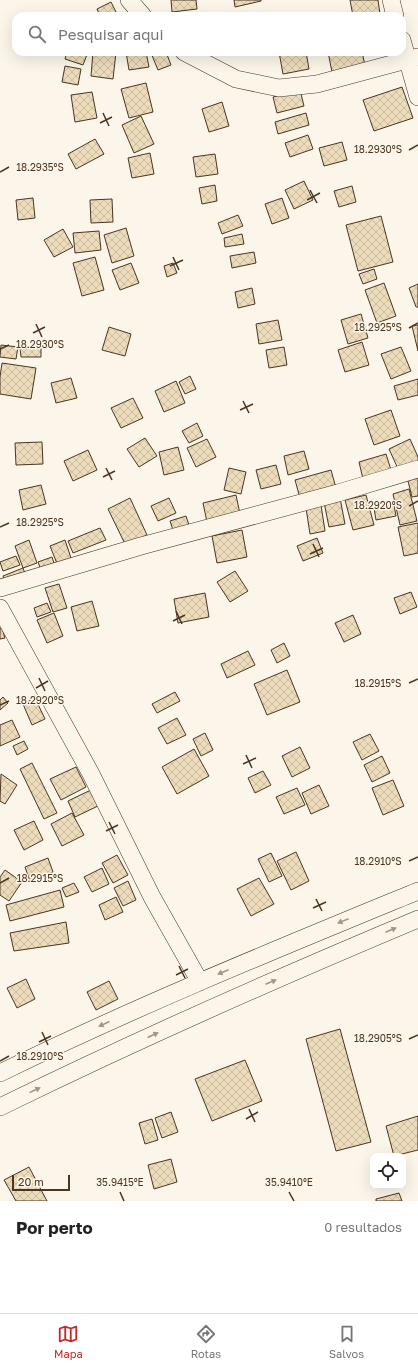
<!DOCTYPE html>
<html lang="pt">
<meta charset="utf-8">
<style>
body{margin:0;font-family:"Golos Text",sans-serif;background:#f2f2f2;color:#222}
.controls{position:absolute;right:12px;bottom:12px;display:grid;overflow:hidden;border-radius:8px;box-shadow:0 4px 16px #0002}
.controls button{width:36px;height:36px;display:grid;place-items:center;padding:0;border:0;border-bottom:1px solid #e0e0e0;background:#fff;color:#222;font:20px sans-serif}
.scale{position:absolute;left:12px;bottom:10px;width:58px;box-sizing:border-box;padding-left:4px;border:2px solid #4a3520;border-top:0;font-size:11px;line-height:14px;white-space:nowrap;color:#4a3520;-webkit-text-stroke:3px #fbf6e9;paint-order:stroke}
.list{margin:0;padding:0;list-style:none}
h2{display:flex;justify-content:space-between;align-items:center;height:52px;margin:0;padding:0 16px;font-size:17px}
h2 small{font-size:13px;font-weight:400;color:#767676}
.icon{flex:none;width:22px;height:22px;fill:none;stroke:currentColor;stroke-width:2;stroke-linecap:round;stroke-linejoin:round}
.map{position:relative;flex:none;width:418px;height:1201px;overflow:hidden}
.search{position:absolute;background:#fff;box-shadow:0 4px 16px #0002;left:12px;right:12px;top:12px;height:44px;display:flex;align-items:center;gap:10px;box-sizing:border-box;padding:0 14px;border-radius:12px;color:#767676;font-size:15px}
.sheet{height:112px;background:#fff}
nav{display:flex;justify-content:space-around;align-items:center;box-sizing:border-box;height:56px;border-top:1px solid #e0e0e0;background:#fff;font-size:11px;color:#767676}
nav a{display:grid;justify-items:center;gap:2px}
nav .on{color:#c62828}
.map>svg:first-child{display:block}
</style>
<div class="map">
<svg width="418" height="1201" viewBox="0 0 418 1201">
<defs>
<pattern id="building-cross-hatch" width="8" height="8" patternUnits="userSpaceOnUse"><rect width="8" height="8" fill="#ecdcbc"/><path d="M0 0l8 8M0 8l8-8" fill="none" stroke="#ccbda1"/></pattern>
</defs>
<rect width="100%" height="100%" fill="#fbf6e9"/>
<path fill="url(#building-cross-hatch)" stroke="#4a3520" d="M171,0H196L197,9L172,12Z
M234,0H261V1L235,7Z
M350,0H378L380,14L369,16H353Z
M111,2L118,16H100L97,9Z
M67,52H88L83,65L65,59Z
M93,52H116L113,79L91,76Z
M126,52H146L149,67L129,70Z
M154,52H166L171,65L158,70L151,53Z
M279,52H306L309,69L283,74Z
M328,52H362L365,65L332,72Z
M65,66L81,69L78,85L62,82Z
M146,83L153,112L129,118L121,89Z
M402,87L413,118L374,131L363,100Z
M300,90L304,106L277,113L273,97Z
M92,92L97,118L75,122L71,95Z
M222,102L229,126L209,132L202,109Z
M306,113L309,125L278,134L275,122Z
M141,116L154,144L134,153L122,125Z
M308,135L313,149L290,157L285,143Z
M95,139L104,154L76,169L68,154Z
M342,142L347,160L324,166L319,148Z
M150,153L154,174L132,178L128,158Z
M215,154L218,174L196,177L193,157Z
M304,181L313,200L294,209L285,190Z
M215,185L217,201L202,204L199,188Z
M352,186L356,202L339,207L334,191Z
M33,198L35,218L18,220L16,200Z
M282,198L289,218L272,224L265,204Z
M112,199L113,222L91,223L90,200Z
M238,215L243,226L222,234L218,223Z
M381,216L393,262L358,271L346,225Z
M126,228L134,256L112,263L104,235Z
M63,229L73,247L54,257L44,240Z
M99,231L101,250L75,253L73,233Z
M242,234L244,244L225,247L224,238Z
M254,252L256,263L232,268L230,256Z
M95,257L104,290L82,296L73,263Z
M131,263L139,283L120,290L112,270Z
M173,263L177,273L167,277L164,266Z
M374,269L377,279L363,284L359,274Z
M384,283L396,316L377,323L365,290Z
M418,284V307H416L409,288Z
M252,288L255,304L238,308L235,292Z
M361,314L368,338L348,344L341,320Z
M278,320L282,340L259,344L256,324Z
M418,325V351L412,326Z
M109,327L131,334L125,356L102,350Z
M362,342L369,365L345,372L338,350Z
M1,345L18,347L16,359L0,357Z
M284,347L287,365L269,368L266,350Z
M401,347L411,371L391,379L381,354Z
M20,348H41V357H21Z
M2,363L36,368L31,399L0,394V377Z
M190,376L196,389L185,394L179,382Z
M71,378L77,398L56,403L51,383Z
M418,379V395L398,400L394,386Z
M176,381L185,403L164,412L155,391Z
M133,398L143,418L121,428L111,408Z
M391,410L400,436L374,445L365,419Z
M197,423L203,436L189,443L182,431Z
M145,438L157,456L139,467L127,449Z
M207,439L216,457L196,467L187,448Z
M410,439L418,457V462L399,471L389,449Z
M42,442L43,464L16,465L15,443Z
M178,447L184,470L164,475L159,452Z
M88,450L97,470L73,481L64,461Z
M304,451L309,469L288,475L284,456Z
M386,454L391,470L363,479L359,462Z
M276,465L281,484L261,489L256,470Z
M229,468L246,472L241,494L224,490Z
M331,470L336,488L300,498L295,480Z
M418,474V496L412,497L407,477Z
M41,485L46,504L23,510L19,490Z
M409,489L417,521L400,525L393,494Z
M236,495L240,514L207,522L203,503Z
M366,495L374,525L353,530L345,500Z
M130,498L147,535L126,546L108,509Z
M169,498L176,513L158,521L151,506Z
M340,498L345,524L329,527L324,502Z
M321,505L325,531L310,534L306,508Z
M394,505L396,516L376,520L374,508Z
M186,516L190,528L174,533L170,521Z
M418,523V553L404,556L398,527Z
M100,528L106,540L73,553L68,541Z
M242,530L247,557L217,563L212,536Z
M317,538L323,553L303,561L297,546Z
M29,540L37,563L23,568L15,546Z
M65,540L72,561L58,566L50,546Z
M16,556L20,565L3,571L0,562Z
M52,557L56,569L42,573L38,562Z
M23,568L26,576L6,584L3,576Z
M235,571L248,591L230,602L217,582Z
M59,584L67,608L53,612L45,588Z
M411,592L417,607L400,614L394,598Z
M205,593L209,617L178,623L174,599Z
M92,601L99,626L77,631L71,607Z
M47,603L51,612L37,617L34,608Z
M54,613L63,636L47,643L37,620Z
M353,615L361,634L344,642L335,623Z
M2,628L5,638L0,639V629Z
M284,643L290,656L277,663L271,650Z
M248,651L255,665L227,678L221,664Z
M287,670L300,702L267,715L254,684Z
M175,692L180,701L157,713L152,704Z
M3,697L8,703L0,710V700Z
M35,698L45,719L32,725L23,704Z
M177,718L186,735L167,744L158,728Z
M12,720L20,737L0,746V725Z
M205,733L213,750L201,756L193,739Z
M370,734L379,751L362,760L353,742Z
M24,741L28,749L17,755L13,746Z
M300,747L310,768L292,777L282,756Z
M194,749L209,776L177,794L162,767Z
M382,756L390,773L372,782L364,765Z
M32,763L57,813L44,819L20,769Z
M76,767L86,787L61,800L50,779Z
M263,771L271,785L255,793L248,778Z
M1,774L17,785L5,804L0,801Z
M393,780L404,806L383,815L372,788Z
M319,785L329,806L311,814L302,793Z
M95,788L102,804L75,817L68,801Z
M297,788L305,805L284,814L276,797Z
M72,813L84,835L62,846L51,824Z
M34,821L43,840L24,850L14,830Z
M296,852L309,881L291,890L277,861Z
M271,853L282,876L269,882L258,859Z
M117,855L128,875L113,883L102,863Z
M48,858L53,872L30,881L25,867Z
M102,868L109,884L92,892L84,877Z
M5,870L22,882L9,901L0,895V877Z
M259,878L274,904L251,916L237,889Z
M128,881L136,900L123,906L114,888Z
M74,883L79,892L66,897L62,888Z
M60,890L64,907L10,921L6,905Z
M116,897L123,912L105,920L99,905Z
M66,922L69,943L14,951L10,933Z
M26,979L35,999L17,1008L7,988Z
M109,981L118,999L96,1010L87,992Z
M340,1029L371,1142L336,1151L306,1039Z
M245,1060L262,1101L212,1121L195,1079Z
M171,1112L178,1132L162,1138L155,1118Z
M418,1116V1150L394,1156L386,1126Z
M152,1119L158,1140L145,1144L139,1123Z
M171,1159L177,1182L154,1189L148,1165Z
M29,1167L47,1201H16L4,1180Z
M399,1193L402,1201H376V1199Z"/>
<g fill="none" stroke-linecap="round" stroke-linejoin="round">
<defs>
<path id="street" d="M129,0L143,16
M391,0L395,16
M402,40L418,97
M184,52L236,79L279,88L317,84L418,57
M0,588L141,546L338,493L418,469
M0,608L91,774L152,897L200,982
M0,1073C137,1006 277,949 418,891
M0,1107C137,1040 277,978 418,919"/>
</defs>
<use href="#street" stroke="#4a3520" stroke-width="18"/>
<use href="#street" stroke="#fbf6e9" stroke-width="17"/>
</g>
<defs><path id="oneway-solid" d="M-6-.8H1V-3.2L6.5 0L1 3.2V.8H-6Z"/></defs>
<g fill="#a29684">
<use href="#oneway-solid" transform="translate(343 921) rotate(158)"/>
<use href="#oneway-solid" transform="translate(391 930) rotate(-23)"/>
<use href="#oneway-solid" transform="translate(223 972) rotate(157)"/>
<use href="#oneway-solid" transform="translate(271 982) rotate(-23)"/>
<use href="#oneway-solid" transform="translate(104 1024) rotate(156)"/>
<use href="#oneway-solid" transform="translate(153 1035) rotate(-25)"/>
<use href="#oneway-solid" transform="translate(35 1090) rotate(-26)"/>
</g>
<path fill="none" stroke="#4a3520" stroke-width="1.5" d="M103,113L109,126M100,123L112,117M409,150L418,145M0,172L9,167M310,190L317,203M307,200L320,193M173,257L179,270M170,266L183,260M36,324L42,337M409,328L418,323M33,333L45,327M0,349L9,345M243,401L249,413M240,410L253,404M106,468L112,480M103,477L115,471M409,506L418,501M0,527L9,523M313,544L319,557M310,554L323,548M176,611L182,624M173,621L185,615M39,678L45,691M409,683L418,679M36,688L48,681M0,705L9,701M246,755L252,768M243,764L256,758M109,822L115,834M106,831L118,825M409,861L418,857M0,883L9,878M316,899L322,911M313,908L326,902M179,966L185,978M176,975L188,969M42,1032L48,1045M409,1039L418,1035M39,1042L51,1036M0,1061L9,1056M249,1109L255,1122M246,1119L258,1112M120,1192L124,1201M289,1192L294,1201"/>
<g font-size="10" text-anchor="middle" fill="#4a3520" stroke="#fbf6e9" stroke-width="3" stroke-linejoin="round" paint-order="stroke">
<text x="378" y="153">18.2930°S</text>
<text x="40" y="171">18.2935°S</text>
<text x="378" y="331">18.2925°S</text>
<text x="40" y="348">18.2930°S</text>
<text x="378" y="509">18.2920°S</text>
<text x="40" y="526">18.2925°S</text>
<text x="378" y="687">18.2915°S</text>
<text x="40" y="704">18.2920°S</text>
<text x="378" y="865">18.2910°S</text>
<text x="40" y="882">18.2915°S</text>
<text x="378" y="1042">18.2905°S</text>
<text x="40" y="1060">18.2910°S</text>
<text x="120" y="1186">35.9415°E</text>
<text x="289" y="1186">35.9410°E</text>
</g>
</svg>
<div class="controls">
<button><svg class="icon" aria-label="locate" viewBox="0 0 24 24"><circle cx="12" cy="12" r="6"/><path d="M12 2v4M12 18v4M2 12h4M18 12h4"/></svg></button>
</div>
<div class="scale">20 m</div>
<div class="search"><svg class="icon" aria-label="search" viewBox="0 0 24 24"><circle cx="10" cy="10" r="6"/><path d="M15 15l6 6"/></svg>Pesquisar aqui</div>
</div>
<section class="sheet">
<h2>Por perto<small>0 resultados</small></h2>
<ul class="list">
</ul>
</section>
<nav>
<a class="on"><svg class="icon" aria-label="map" viewBox="0 0 24 24"><path d="M3 6l6-2 6 2 6-2v14l-6 2-6-2-6 2zM9 4v14M15 6v14"/></svg>Mapa</a>
<a><svg class="icon" aria-label="directions" viewBox="0 0 24 24"><path d="M12 3l9 9-9 9-9-9zM9 14v-3h6M13 9l2 2-2 2"/></svg>Rotas</a>
<a><svg class="icon" aria-label="saved" viewBox="0 0 24 24"><path d="M7 4h10v16l-5-4-5 4z"/></svg>Salvos</a>
</nav>
